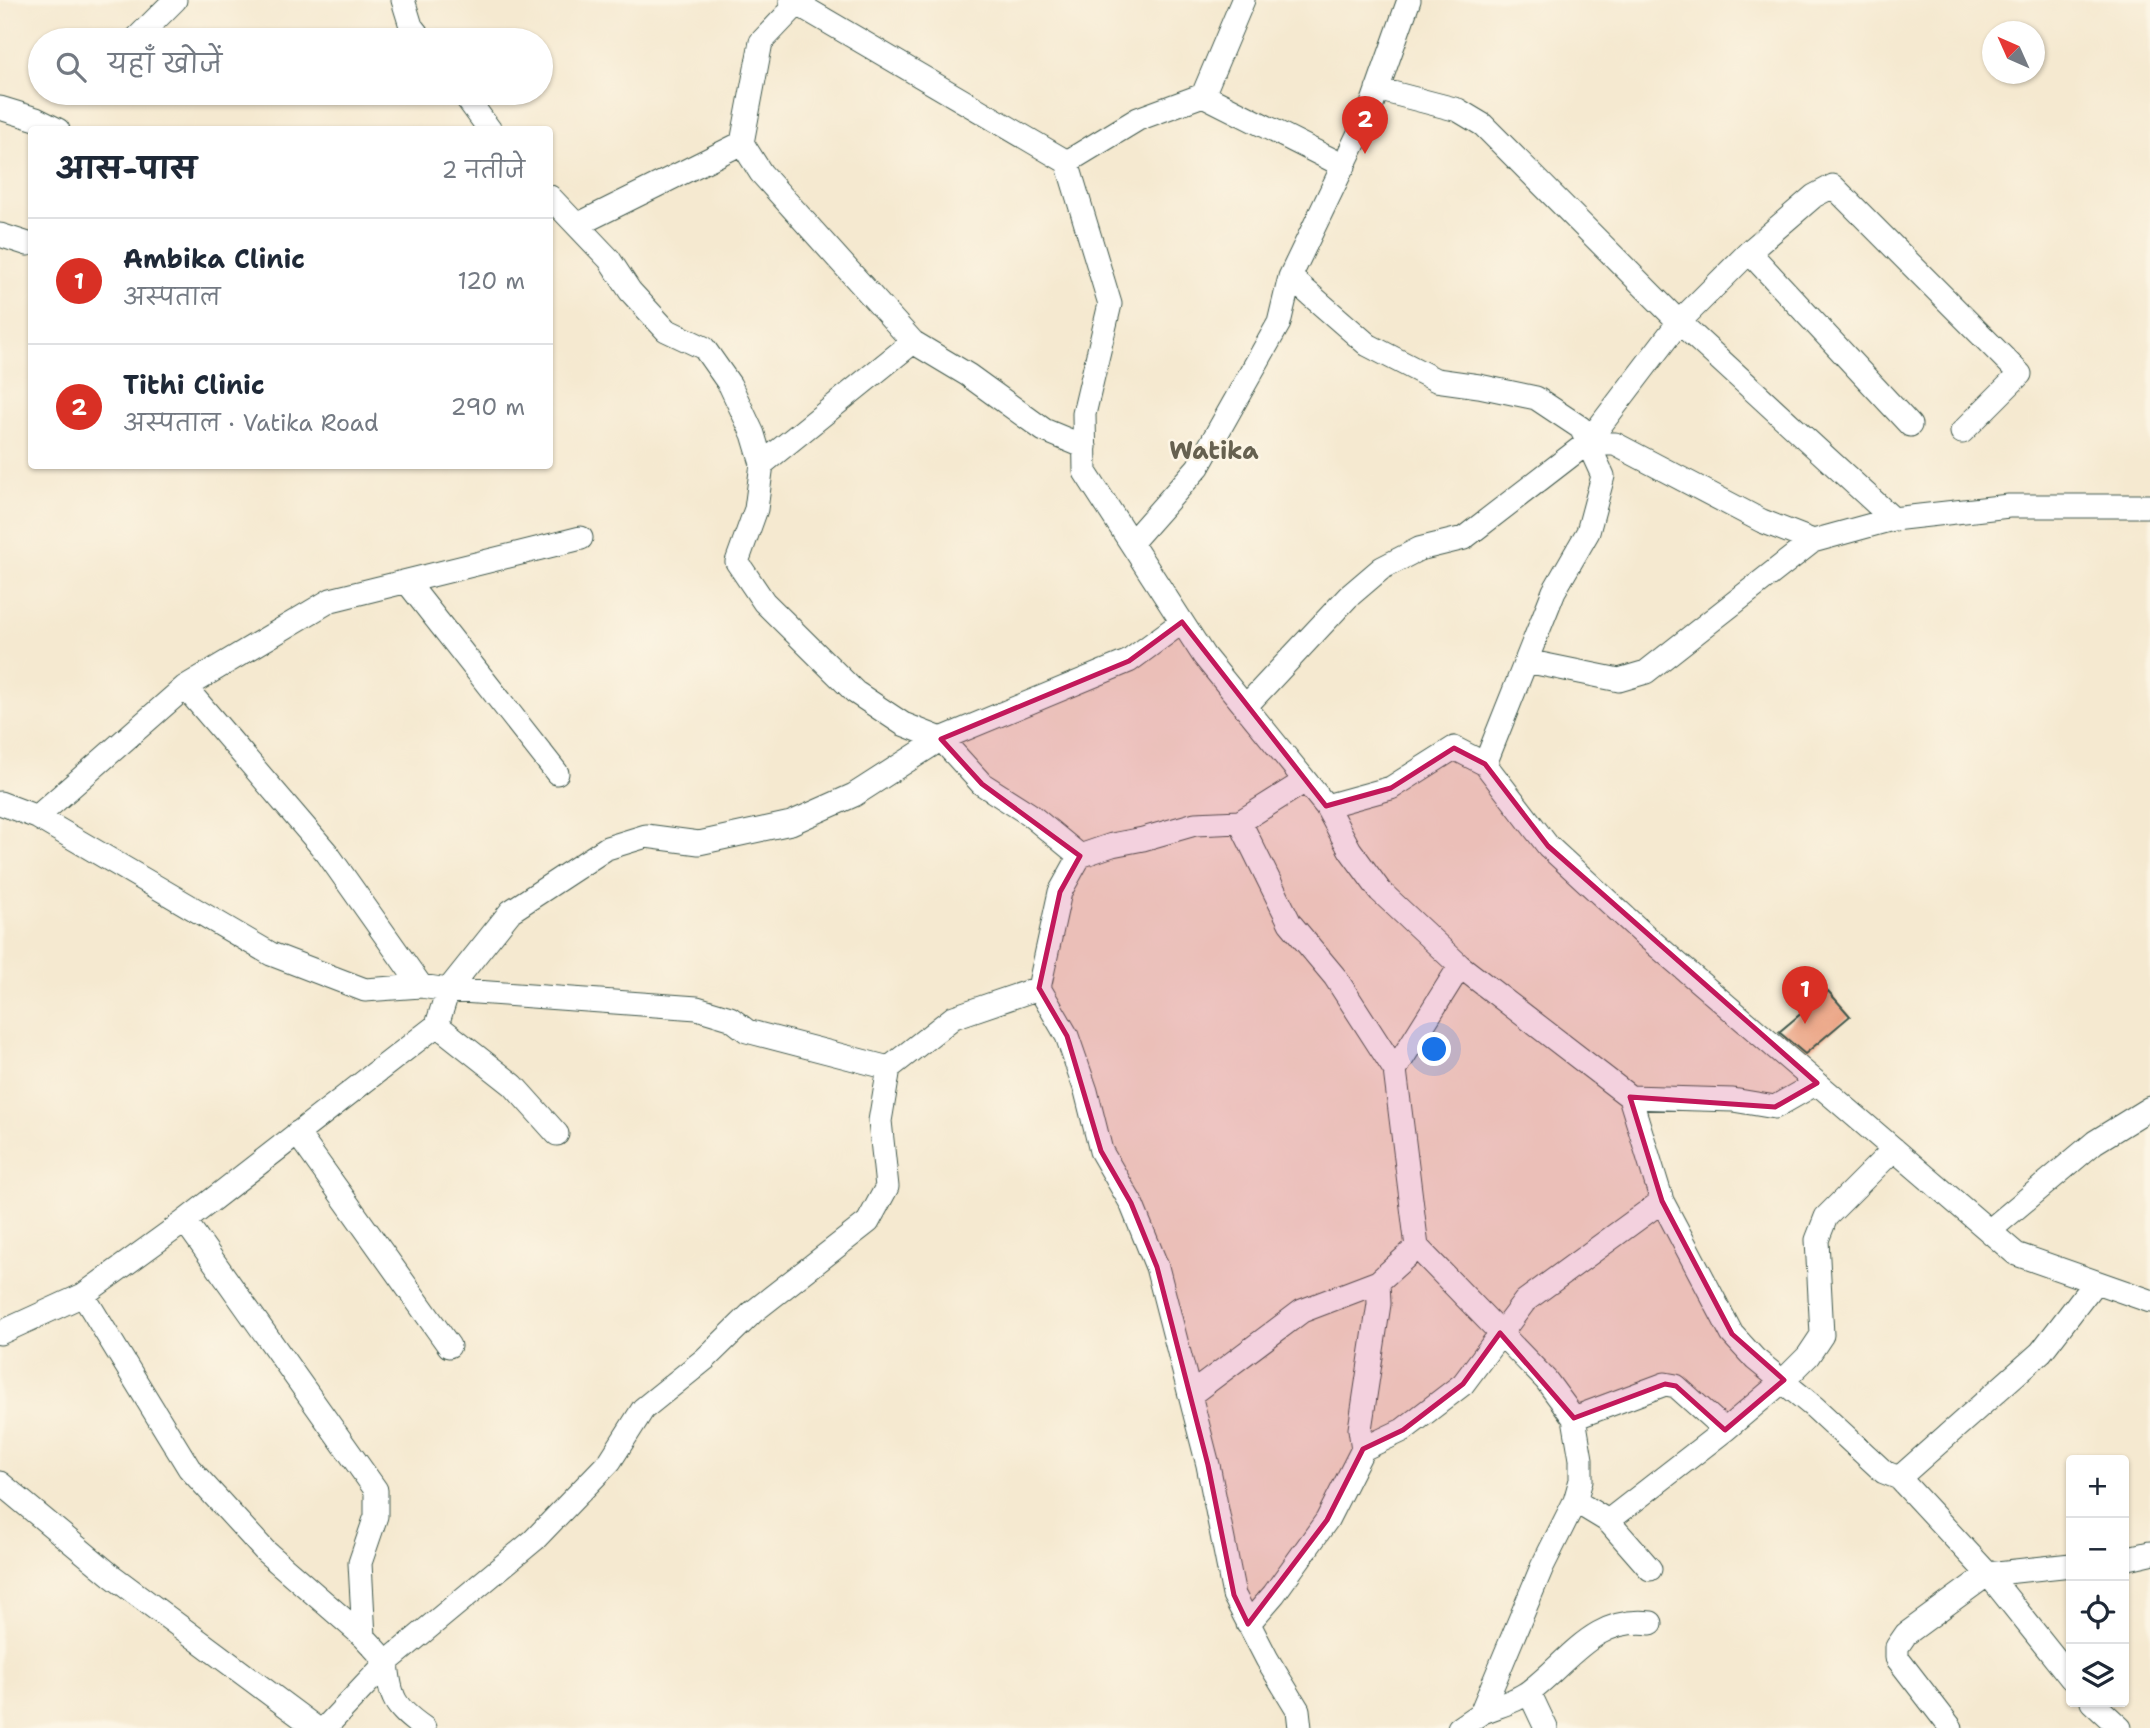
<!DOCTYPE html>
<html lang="hi">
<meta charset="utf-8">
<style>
body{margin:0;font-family:"Shantell Sans","Playpen Sans Deva",sans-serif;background:#f2f2f3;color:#1f2937}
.controls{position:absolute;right:21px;bottom:21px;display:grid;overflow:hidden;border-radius:7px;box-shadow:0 2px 5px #0004}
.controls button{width:63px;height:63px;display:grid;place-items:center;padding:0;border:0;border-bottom:2px solid #e0e1e3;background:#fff;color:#1f2937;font:35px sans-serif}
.compass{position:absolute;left:1982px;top:21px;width:63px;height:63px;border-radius:50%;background:#fff;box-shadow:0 2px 5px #0004;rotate:315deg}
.you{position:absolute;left:1435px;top:1050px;width:24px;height:24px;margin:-18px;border:5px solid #fff;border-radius:50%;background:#1a73e8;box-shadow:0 0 0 10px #1a73e833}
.badge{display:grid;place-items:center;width:46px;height:46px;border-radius:50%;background:#d93025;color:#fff;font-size:23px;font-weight:700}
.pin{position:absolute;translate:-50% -58px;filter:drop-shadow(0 2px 4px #0008)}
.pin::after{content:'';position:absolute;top:37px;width:24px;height:21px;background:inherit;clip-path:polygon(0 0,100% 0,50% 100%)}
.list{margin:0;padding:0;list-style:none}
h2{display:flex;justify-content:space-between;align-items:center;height:91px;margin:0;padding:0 28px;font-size:30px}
h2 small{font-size:23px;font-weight:400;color:#747a83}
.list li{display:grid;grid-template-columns:46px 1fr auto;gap:21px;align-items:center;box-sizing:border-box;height:126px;padding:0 28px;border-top:2px solid #e0e1e3}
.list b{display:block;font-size:26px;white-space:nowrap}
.list p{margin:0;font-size:23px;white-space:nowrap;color:#747a83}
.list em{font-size:23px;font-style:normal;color:#747a83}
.icon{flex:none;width:38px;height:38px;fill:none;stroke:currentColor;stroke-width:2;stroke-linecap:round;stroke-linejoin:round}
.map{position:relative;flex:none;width:2150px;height:1728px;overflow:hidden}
.search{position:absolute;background:#fff;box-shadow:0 2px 5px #0004;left:28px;top:28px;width:525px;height:77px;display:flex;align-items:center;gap:18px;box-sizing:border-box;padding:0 24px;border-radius:38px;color:#747a83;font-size:26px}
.panel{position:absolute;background:#fff;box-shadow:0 2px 5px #0004;left:28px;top:126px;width:525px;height:343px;border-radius:7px}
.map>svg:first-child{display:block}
</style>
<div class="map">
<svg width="2150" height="1728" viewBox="0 0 2150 1728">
<rect width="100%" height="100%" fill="#fcf5e5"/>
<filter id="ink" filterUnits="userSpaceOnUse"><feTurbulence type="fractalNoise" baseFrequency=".0143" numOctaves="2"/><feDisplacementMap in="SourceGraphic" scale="14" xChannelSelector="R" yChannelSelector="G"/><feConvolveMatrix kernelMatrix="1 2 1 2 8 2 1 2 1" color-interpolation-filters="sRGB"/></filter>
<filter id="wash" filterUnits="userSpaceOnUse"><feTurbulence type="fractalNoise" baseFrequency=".00686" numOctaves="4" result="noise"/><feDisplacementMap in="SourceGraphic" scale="28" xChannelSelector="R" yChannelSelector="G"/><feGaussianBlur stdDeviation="1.57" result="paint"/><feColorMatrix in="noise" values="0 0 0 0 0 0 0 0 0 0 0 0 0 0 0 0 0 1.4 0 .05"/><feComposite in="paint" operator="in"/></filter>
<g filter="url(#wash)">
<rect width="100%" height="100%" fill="#f5e9d0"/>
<g id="blocks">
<path fill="#eba485" d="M1828,991L1850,1016L1805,1054L1779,1032Z"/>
</g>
</g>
<g filter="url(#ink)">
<use href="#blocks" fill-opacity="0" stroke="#3f574b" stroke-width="2"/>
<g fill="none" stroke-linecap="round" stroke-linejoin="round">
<defs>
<path id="minor" d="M403,0L411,26L422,40
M791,0L1067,162L1138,119L1203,95L1344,166
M801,0L761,42L742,143L761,173L913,342L968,375L1044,430L1085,447
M1409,0L1370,110L1290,277L1368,345L1436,380L1479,386L1536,398L1581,428L1603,476L1588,532L1554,591L1485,764L1548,846L1648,938L2016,1254L2150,1301
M135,40L175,0
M1377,89L1458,110L1483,125L1679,322L1893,519
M463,93L490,130
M1203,95L1243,0
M0,108L36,119L58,130
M1067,162L1110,304L1084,414L1085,472L1204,656L1326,806L1391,788L1454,748L1485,764
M550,197L609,259L630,291L666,330L704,348L730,385L753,434L762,464L756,509L737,562L764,602L855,692L903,724L941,739L982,784L1029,814L1080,856
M577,225L742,143
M0,235L28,244
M1749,252L1910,425
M1587,443L1615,444L1762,521L1813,541L1893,519L2009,506H2150
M762,464L913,342
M1131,543L1198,467L1279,323L1290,277
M407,582L557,773
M1526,661L1619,680L1646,672L1813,541
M185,687L327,853L421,986
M1245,707L1348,597L1382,568L1419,549L1464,538L1587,443L1679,322L1749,252L1814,196L1833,186L2020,374L1962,432
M0,803L37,817L271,954L365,990L421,986L448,990L697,1008L730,1018L747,1031L889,1068
M1326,806L1350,850L1380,891L1460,966L1630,1097L1662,1201L1732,1334L1755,1359L1814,1407L1884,1472L1899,1478L1988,1574L2071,1678
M37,817L185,687L331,600L581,538
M437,1025L513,1085L557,1134
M1395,1070L1460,966
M1630,1097L1733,1100L1775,1107L1817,1083
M297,1133L449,1346
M185,1221L376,1490V1516L360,1563L364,1637
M1989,1231L2095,1142L2150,1108
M1417,1247L1546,1380L1574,1418L1581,1459V1480L1575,1501L1542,1567L1481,1713L1459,1728
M83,1295L189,1468L265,1551L364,1637L387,1662L325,1728
M0,1333L83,1295L185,1221L437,1025L448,990L511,911L607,848L646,836L699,843L791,823L854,795L941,739L1129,661L1182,622
M1190,1395L1302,1311L1378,1282L1417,1247L1395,1070L1335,977L1290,923L1240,822
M1574,1418L1665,1384L1676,1386L1725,1430
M1363,1449L1403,1430L1463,1384L1525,1301L1662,1201
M1899,1478L2041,1352L2095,1282
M0,1483L112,1576L316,1728
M1575,1501L1608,1521L1650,1569
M1608,1521L1725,1430L1784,1380L1808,1356L1822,1335L1817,1240L1826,1217L1894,1149
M2124,1559L2150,1553
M1248,1624L1274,1594L1327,1520L1363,1449L1360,1429L1379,1304L1378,1282
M1529,1692L1546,1728
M2092,1702L2120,1728
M1481,1713C1497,1706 1518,1701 1531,1690C1570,1660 1595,1616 1651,1623
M424,1728C394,1707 390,1698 387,1662L534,1540L610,1461L643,1409L705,1359L753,1312L868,1222L887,1187L880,1121L889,1068L954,1017L1039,988
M1300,1728L1298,1710L1267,1659L1234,1595L1208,1465L1157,1267L1131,1203L1101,1151L1086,1091L1067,1036L1039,988L1060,892L1080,856L1112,845L1143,839L1195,824L1240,822L1305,781
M1951,1728L1897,1658V1647L1906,1634L1988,1574L2071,1565"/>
</defs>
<use href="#minor" stroke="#3f574b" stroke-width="25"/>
<use href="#minor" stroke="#fff" stroke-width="23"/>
</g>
</g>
<path fill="#c2185b" fill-opacity="0.2" stroke="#c2185b" stroke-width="5" stroke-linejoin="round" d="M1182,622L1326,806L1391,788L1454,748L1485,764L1548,846L1817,1083L1775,1107L1630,1097L1662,1201L1732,1334L1784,1380L1725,1430L1676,1386L1665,1384L1574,1418L1500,1333L1463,1384L1403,1430L1363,1449L1327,1520L1248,1624L1234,1595L1208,1465L1157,1267L1131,1203L1101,1151L1067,1036L1039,988L1060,892L1080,856L982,784L941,739L1129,661Z"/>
<g text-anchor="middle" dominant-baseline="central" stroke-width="5" stroke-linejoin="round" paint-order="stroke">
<g font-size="24" font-weight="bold" fill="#666150" stroke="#fcf5e5">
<text x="1214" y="451">Watika</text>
</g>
</g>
</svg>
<div class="controls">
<button>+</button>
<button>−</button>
<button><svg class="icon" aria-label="locate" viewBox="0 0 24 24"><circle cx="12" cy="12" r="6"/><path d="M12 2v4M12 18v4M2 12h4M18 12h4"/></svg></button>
<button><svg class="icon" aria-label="layers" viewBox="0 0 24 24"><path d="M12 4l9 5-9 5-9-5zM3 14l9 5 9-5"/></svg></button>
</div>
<svg class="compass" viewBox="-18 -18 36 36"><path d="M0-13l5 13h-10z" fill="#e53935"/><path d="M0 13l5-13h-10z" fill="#747a83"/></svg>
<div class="you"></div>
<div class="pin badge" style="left:1805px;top:1024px">1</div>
<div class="pin badge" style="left:1365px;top:154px">2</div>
<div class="search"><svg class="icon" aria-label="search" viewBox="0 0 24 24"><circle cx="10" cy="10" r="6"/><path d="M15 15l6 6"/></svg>यहाँ खोजें</div>
<section class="panel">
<h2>आस-पास<small>2 नतीजे</small></h2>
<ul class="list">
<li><span class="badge">1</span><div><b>Ambika Clinic</b><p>अस्पताल</p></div><em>120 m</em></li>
<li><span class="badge">2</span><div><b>Tithi Clinic</b><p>अस्पताल · Vatika Road</p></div><em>290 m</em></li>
</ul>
</section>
</div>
